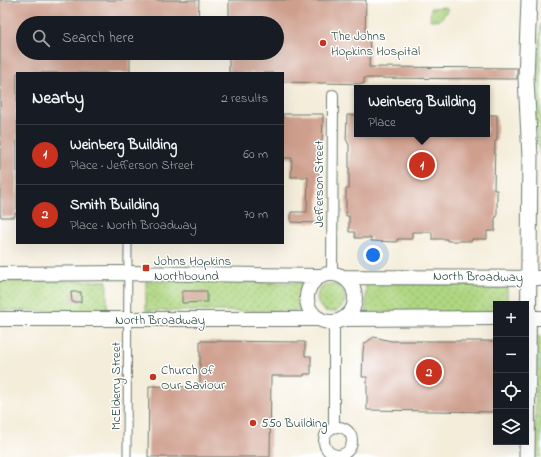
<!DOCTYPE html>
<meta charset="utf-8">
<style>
body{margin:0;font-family:"Indie Flower",sans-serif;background:#242831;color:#f1f3f6}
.controls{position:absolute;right:12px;bottom:12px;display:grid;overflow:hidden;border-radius:0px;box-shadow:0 4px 16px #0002}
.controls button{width:36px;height:36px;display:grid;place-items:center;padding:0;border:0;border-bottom:1px solid #363941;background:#171b24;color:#f1f3f6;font:20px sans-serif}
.you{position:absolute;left:373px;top:255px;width:14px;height:14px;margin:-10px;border:3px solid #fff;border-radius:50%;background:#1a73e8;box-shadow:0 0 0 6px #1a73e833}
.badge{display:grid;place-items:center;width:26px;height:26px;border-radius:50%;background:#c8321e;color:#fff;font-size:13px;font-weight:700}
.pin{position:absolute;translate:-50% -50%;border:2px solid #fff;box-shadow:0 1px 4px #0006}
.popup{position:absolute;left:354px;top:85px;width:136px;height:52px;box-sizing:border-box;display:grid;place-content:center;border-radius:0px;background:#171b24;filter:drop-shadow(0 1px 3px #0005);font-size:13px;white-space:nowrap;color:#9ea1a6}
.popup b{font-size:15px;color:#f1f3f6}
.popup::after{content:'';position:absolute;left:50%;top:100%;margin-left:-8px;border:8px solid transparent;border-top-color:#171b24}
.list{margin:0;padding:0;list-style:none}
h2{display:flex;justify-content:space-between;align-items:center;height:52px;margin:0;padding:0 16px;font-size:17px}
h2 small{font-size:13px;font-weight:400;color:#9ea1a6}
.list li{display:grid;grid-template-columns:26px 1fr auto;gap:12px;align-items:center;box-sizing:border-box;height:60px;padding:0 16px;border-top:1px solid #363941}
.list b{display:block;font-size:15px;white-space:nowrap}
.list p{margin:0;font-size:13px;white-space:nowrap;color:#9ea1a6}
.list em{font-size:13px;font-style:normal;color:#9ea1a6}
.icon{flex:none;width:22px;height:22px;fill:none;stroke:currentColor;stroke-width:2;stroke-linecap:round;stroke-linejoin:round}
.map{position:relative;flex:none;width:541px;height:457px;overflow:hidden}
.search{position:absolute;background:#171b24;box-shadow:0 4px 16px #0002;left:16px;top:16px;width:268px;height:44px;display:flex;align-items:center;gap:10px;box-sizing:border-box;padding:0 14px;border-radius:22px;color:#9ea1a6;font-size:15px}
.panel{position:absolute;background:#171b24;box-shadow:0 4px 16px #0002;left:16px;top:72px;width:268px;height:172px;border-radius:0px}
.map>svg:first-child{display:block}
</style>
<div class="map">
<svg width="541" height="457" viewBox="0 0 541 457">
<defs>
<pattern id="grass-dots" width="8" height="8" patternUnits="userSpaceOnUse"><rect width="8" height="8" fill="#afd681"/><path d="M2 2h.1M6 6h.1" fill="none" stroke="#8eaf6a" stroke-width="1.8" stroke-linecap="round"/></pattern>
</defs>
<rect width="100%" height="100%" fill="#fff"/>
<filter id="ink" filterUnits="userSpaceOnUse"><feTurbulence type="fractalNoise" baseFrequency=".025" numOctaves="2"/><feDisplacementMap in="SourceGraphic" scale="8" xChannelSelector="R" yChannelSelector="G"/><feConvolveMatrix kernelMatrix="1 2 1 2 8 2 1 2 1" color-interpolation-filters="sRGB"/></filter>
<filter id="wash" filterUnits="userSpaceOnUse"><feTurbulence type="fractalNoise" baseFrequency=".012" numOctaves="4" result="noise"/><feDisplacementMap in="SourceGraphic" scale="16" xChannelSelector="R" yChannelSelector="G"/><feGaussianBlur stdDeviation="0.9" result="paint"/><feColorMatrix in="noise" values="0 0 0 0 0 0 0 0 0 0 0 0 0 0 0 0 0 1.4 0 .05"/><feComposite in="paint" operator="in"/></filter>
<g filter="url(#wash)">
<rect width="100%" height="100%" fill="#f4edda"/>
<path fill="url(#grass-dots)" stroke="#678a5a" d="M446,7L448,9L440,20H430L431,8Z
M541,24V160C530,119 538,67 541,24Z
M0,281H107V312L0,310Z
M146,281L304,283L300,296L304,311H146Z
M366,283L507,285V304H496V313L366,317Z
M317 298a14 14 0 1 1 28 0a14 14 0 1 1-28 0Z
M539,336L541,338V457H535L536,338Z"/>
<g id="blocks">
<path fill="#cf9f8d" d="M0,0H199L198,23H23V53H130V73H17V213H15V217H1L0,213Z
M229,0H366L365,33H370L369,67L517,68V79L364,78V84L283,82V73H229V53H277V23H229Z
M283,114H323L322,148H319L318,223L291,222V212H307L308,177H291L292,158H283Z
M347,115H357V134H487V115H497V141H495L494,190H497V217H495V231H487V239H472V241H447V239H432V232H412V239H397V242L371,241V238H355V232H349V216H346V189H349V145L346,139Z
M182,291H207V302L182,303Z
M71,292H81V302H72Z
M374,337L391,341H496V412L367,410V377H362L363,351L364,344Z
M200,341L305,342V356H311V374H304V376H271L270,457H148L149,386L200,387Z"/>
</g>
</g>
<g filter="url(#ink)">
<use href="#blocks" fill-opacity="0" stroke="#6a7b6e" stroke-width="1"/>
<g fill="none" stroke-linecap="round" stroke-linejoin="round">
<defs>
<path id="pedestrian" d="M127,457L128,243
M336,457V455"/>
<path id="minor" d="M332,273L333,95
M330,323L334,330V428
M324 441a14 14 0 1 1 28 0a14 14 0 1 1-28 0Z"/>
<path id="secondary" d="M307 298a24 24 0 1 1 48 0a24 24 0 1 1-48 0Z
M0,274L128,273L320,276
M343,277L541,278
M526,318H541
M0,319H320
M343,319L496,318"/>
<path id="primary" d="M527,457L530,157L526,78L529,0"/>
</defs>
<use href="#pedestrian" stroke="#6a7b6e" stroke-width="9"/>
<use href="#minor" stroke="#6a7b6e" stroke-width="12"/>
<use href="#secondary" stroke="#6a7b6e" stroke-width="16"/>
<use href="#primary" stroke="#6a7b6e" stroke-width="17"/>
<use href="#pedestrian" stroke="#fff" stroke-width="7"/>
<use href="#minor" stroke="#fff" stroke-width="10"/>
<use href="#secondary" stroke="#fff" stroke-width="14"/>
<use href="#primary" stroke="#fff" stroke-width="15"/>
</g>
</g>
<g fill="#c8321e" stroke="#fff" stroke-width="1.5">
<circle cx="323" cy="43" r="4"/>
<rect x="142" y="264" width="8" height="8" rx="2"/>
<circle cx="153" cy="377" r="4"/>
<circle cx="253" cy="423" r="4"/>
</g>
<g text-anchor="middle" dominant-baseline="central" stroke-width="3" stroke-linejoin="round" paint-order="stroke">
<g font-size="13" fill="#1f3d34" stroke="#fff" text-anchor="start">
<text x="331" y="36">The Johns<tspan x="331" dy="15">Hopkins Hospital</tspan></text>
<text x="154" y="261">Johns Hopkins<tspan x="154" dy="15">Northbound</tspan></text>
<text x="161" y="370">Church of<tspan x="161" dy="15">Our Saviour</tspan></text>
<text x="261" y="423">550 Building</text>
</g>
<g font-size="13" fill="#1f3d34" stroke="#fff">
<text transform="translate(319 184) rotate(-90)">Jefferson Street</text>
<text transform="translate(478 277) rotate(1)">North Broadway</text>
<text x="160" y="320">North Broadway</text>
<text transform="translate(116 386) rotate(-90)">McElderry Street</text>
</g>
</g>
</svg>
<div class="controls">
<button>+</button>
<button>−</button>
<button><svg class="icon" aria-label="locate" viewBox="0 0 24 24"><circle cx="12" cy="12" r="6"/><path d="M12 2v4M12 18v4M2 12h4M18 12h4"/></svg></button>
<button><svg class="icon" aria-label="layers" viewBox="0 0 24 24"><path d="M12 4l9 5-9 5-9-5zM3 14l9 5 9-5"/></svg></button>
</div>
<div class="you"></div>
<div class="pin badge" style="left:422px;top:165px">1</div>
<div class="popup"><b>Weinberg Building</b>Place</div>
<div class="pin badge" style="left:429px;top:372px">2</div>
<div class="search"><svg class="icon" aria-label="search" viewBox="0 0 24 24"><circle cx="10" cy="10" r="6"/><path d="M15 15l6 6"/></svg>Search here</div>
<section class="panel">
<h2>Nearby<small>2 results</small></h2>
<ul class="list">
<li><span class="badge">1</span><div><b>Weinberg Building</b><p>Place · Jefferson Street</p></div><em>60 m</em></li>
<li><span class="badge">2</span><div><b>Smith Building</b><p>Place · North Broadway</p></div><em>70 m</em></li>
</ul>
</section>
</div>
